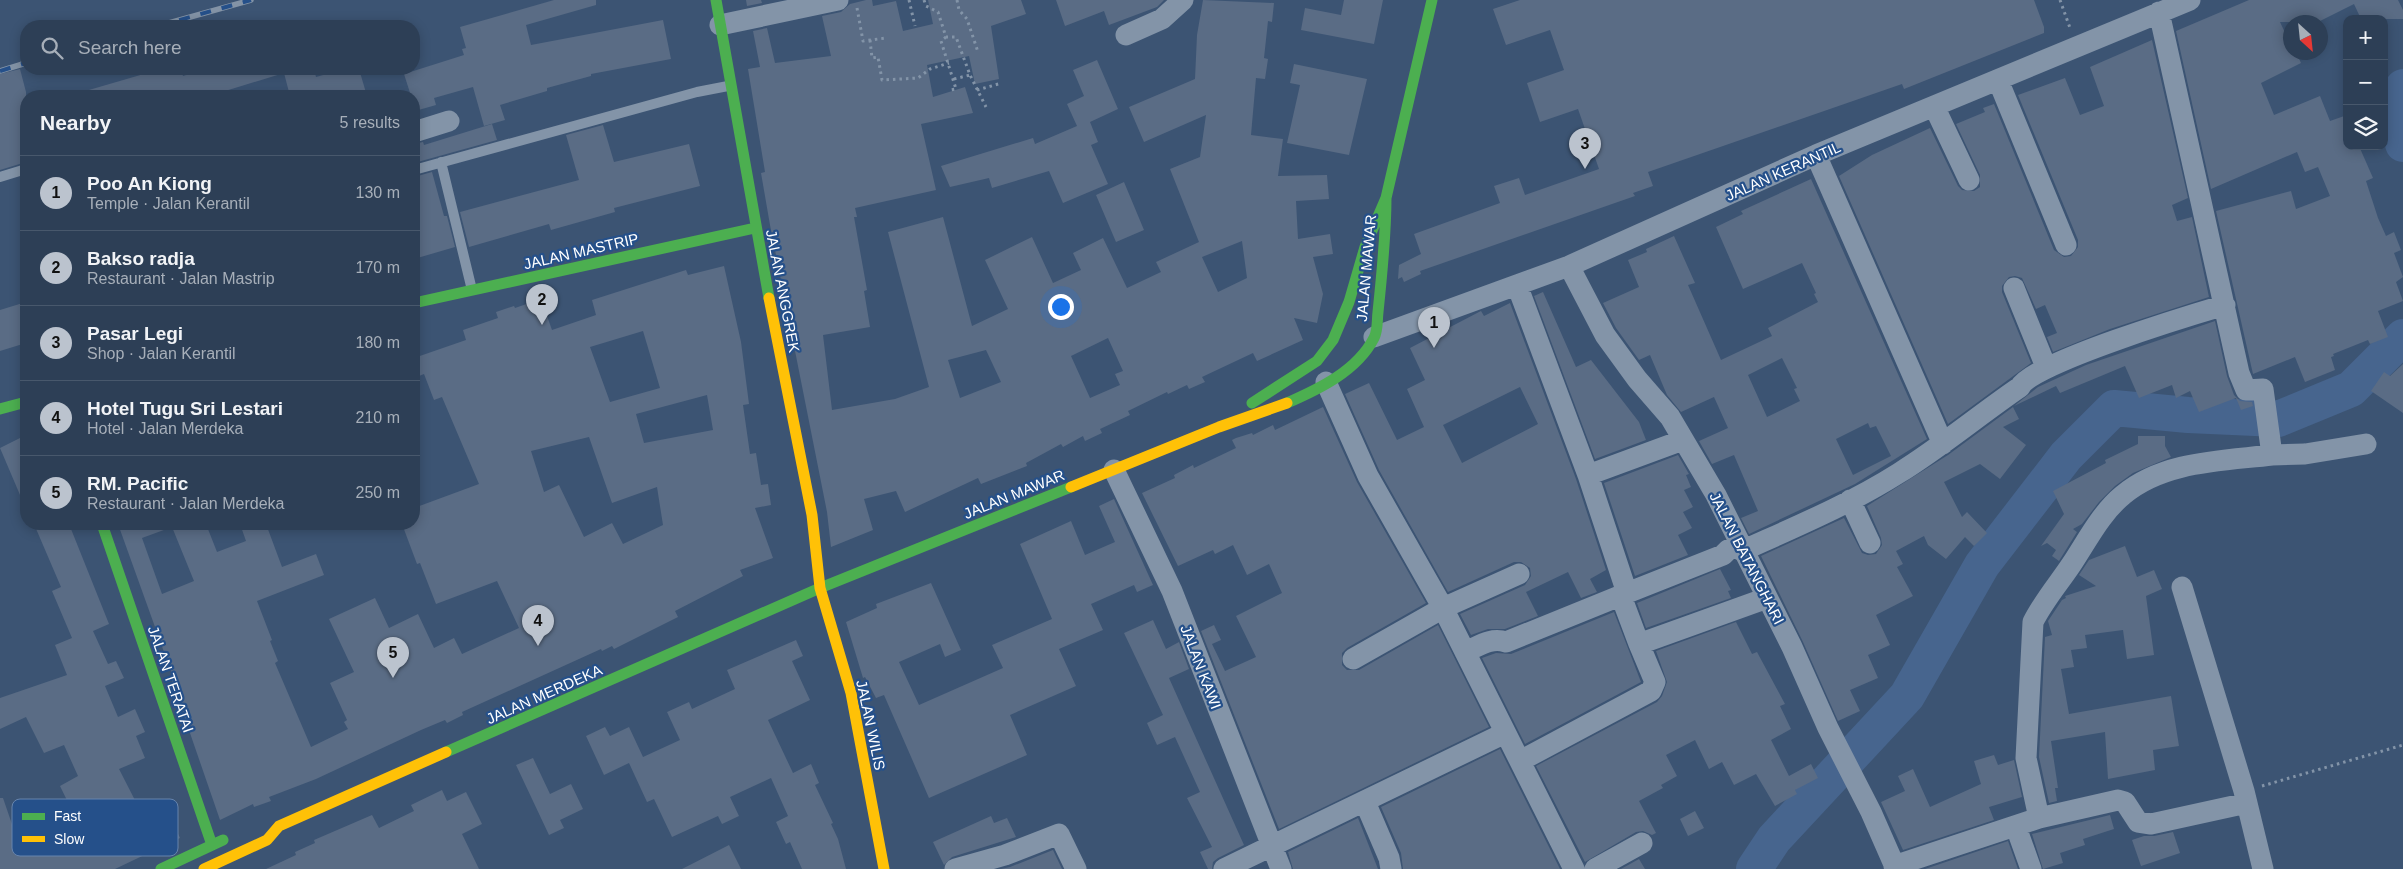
<!DOCTYPE html>
<meta charset="utf-8">
<style>
body{margin:0;font-family:Arial,sans-serif;background:#394a60;color:#f1f3f6}
.controls{position:absolute;right:15px;top:15px;display:grid;overflow:hidden;border-radius:10px;box-shadow:0 2px 12px #0003}
.controls button{width:45px;height:45px;display:grid;place-items:center;padding:0;border:0;border-bottom:1px solid #48586c;background:#2d3f56;color:#f1f3f6;font:25px sans-serif}
.compass{position:absolute;left:2283px;top:15px;width:45px;height:45px;border-radius:50%;background:#2d3f56;box-shadow:0 2px 12px #0003;rotate:153deg}
.you{position:absolute;left:1060px;top:306px;width:18px;height:18px;margin:-12px;border:4px solid #fff;border-radius:50%;background:#1a73e8;box-shadow:0 0 0 8px #1a73e833}
.badge{display:grid;place-items:center;width:32px;height:32px;border-radius:50%;background:#bbc3ce;color:#111;font-size:16px;font-weight:700}
.pin{position:absolute;translate:-50% -41px;filter:drop-shadow(0 1px 2px #0008)}
.pin::after{content:'';position:absolute;top:26px;width:18px;height:15px;background:inherit;clip-path:polygon(0 0,100% 0,50% 100%)}
.list{margin:0;padding:0;list-style:none}
h2{display:flex;justify-content:space-between;align-items:center;height:65px;margin:0;padding:0 20px;font-size:21px}
h2 small{font-size:16px;font-weight:400;color:#a7afb9}
.list li{display:grid;grid-template-columns:32px 1fr auto;gap:15px;align-items:center;box-sizing:border-box;height:75px;padding:0 20px;border-top:1px solid #48586c}
.list b{display:block;font-size:19px;white-space:nowrap}
.list p{margin:0;font-size:16px;white-space:nowrap;color:#a7afb9}
.list em{font-size:16px;font-style:normal;color:#a7afb9}
.icon{flex:none;width:28px;height:28px;fill:none;stroke:currentColor;stroke-width:2;stroke-linecap:round;stroke-linejoin:round}
.map{position:relative;flex:none;width:2403px;height:869px;overflow:hidden}
.search{position:absolute;background:#2d3f56;box-shadow:0 2px 12px #0003;left:20px;top:20px;width:400px;height:55px;display:flex;align-items:center;gap:12px;box-sizing:border-box;padding:0 18px;border-radius:20px;color:#a7afb9;font-size:19px}
.panel{position:absolute;background:#2d3f56;box-shadow:0 2px 12px #0003;left:20px;top:90px;width:400px;height:440px;border-radius:20px}
.map>svg:first-child{display:block}
</style>
<div class="map">
<svg width="2403" height="869" viewBox="0 0 2403 869">
<rect width="100%" height="100%" fill="#3c5473"/>
<g fill="none" stroke-linecap="round" stroke-linejoin="round">
<path stroke="#47658e" stroke-width="36" d="M2403,87L2395,98L2403,144
M1754,869L1774,839L1907,696L1982,565L2066,456L2114,408L2188,415L2278,419L2351,389L2403,337"/>
</g>
<path fill="#5a6c85" fill-rule="evenodd" d="M554,0H596V5L526,25L531,45L663,20L671,59L591,74V76L547,88V91L500,105L505,120L484,126L473,87L434,98L436,105L415,111L414,96H411L404,74L464,55L462,49L466,48L460,27Z
M746,0H761L762,3L747,6Z
M866,0H872L873,6L896,1L903,31L933,24L928,0H1021L1026,14L991,26L999,79L975,84L969,56L927,65L933,97L965,87L973,113L921,124L936,190L855,208L857,217H854L867,290L864,291L870,327L823,335L832,410L895,399L929,387L888,232L943,217L972,326L1008,309L985,260L1032,237L1053,283L1081,270L1073,253L1103,238L1127,288L1161,272L1156,262L1199,242L1170,169L1200,157L1206,115L1144,142L1129,107L1195,79L1197,35L1203,0L1274,3L1272,22L1268,21L1264,58L1268,59L1265,79L1256,78L1251,135L1283,139L1278,176L1327,175L1329,199L1296,201L1298,239L1330,234L1333,254L1313,257L1323,294L1317,323L1294,318L1303,340L1257,361L1253,353L1202,377L1205,382L1189,389L1187,385L1168,394L1167,392L1128,411L1130,415L1100,429L1102,433L1085,441L1083,436L1063,447L1061,444L1026,463L1027,466L981,484L978,478L905,512L896,491L864,499L873,530L831,547L827,512L770,225L761,173L765,172L748,69L760,67L753,31L767,28L775,63L831,56L822,16L841,12L850,4ZM1242,241L1247,278L1218,292L1202,257ZM1108,338L1123,371L1115,374L1120,385L1090,398L1071,356ZM986,350L1001,382L960,398L948,360Z
M1056,0H1164L1157,7L1109,25L1104,11L1065,26Z
M1344,0H1383L1374,44L1301,30L1305,8L1341,15Z
M1520,0H2034L2044,27V33L1904,89L1902,84L1648,172L1653,186L1633,193L1635,196L1420,271L1421,274L1404,282L1402,277L1398,279L1399,265L1421,254L1414,234L1500,203L1494,186L1519,178L1525,195L1599,169L1578,109L1540,122L1527,83L1564,70L1550,30L1506,45L1493,9Z
M2249,0H2398L2403,10V19H2361L2354,4L2318,22H2280L2290,43V52H2296L2301,63L2261,83L2274,115L2320,96L2330,121L2347,115V146H2359L2373,178L2366,181L2378,218L2386,236L2394,232L2401,250L2394,253L2403,277L2396,282L2403,301L2378,311L2388,337L2370,344L2368,340L2333,354L2334,356L2331,357L2335,370L2305,382L2295,357L2253,374L2216,211L2291,191L2296,209L2330,196L2318,167L2305,172L2297,152L2211,189L2176,31Z
M2152,40L2188,198L2172,205L2177,221L2192,217L2209,297L2110,329L2053,352L2047,337L2057,333L2045,305L2036,309L2022,278L2015,276L2009,277L2002,286V292L2031,363L1948,424L1839,176L1872,155L1930,128L1958,186L1962,190L1974,191L1980,187V175L1956,124L1985,112L1983,108L1994,104L2054,250L2064,257L2071,256L2078,247V240L2018,95L2065,78L2080,115L2104,106L2090,67Z
M1097,60L1118,109L1090,122L1098,142L1091,145L1108,184L1063,203L1049,171L992,188L989,178L950,187L941,166L1033,138L1035,144L1077,126L1067,104L1084,96L1073,70Z
M1294,64L1367,79L1349,155L1287,143L1300,85L1290,83Z
M20,69L26,92V162L0,170V74Z
M161,69H181L183,76L206,69H314L316,77L345,69H359L367,96H290L284,73L209,96H83L82,92Z
M492,124L497,140L414,163V144L423,142L424,145Z
M603,125L614,162L689,144L700,186L614,208L615,212L551,230L549,224L469,247L460,212L579,180L566,135Z
M432,172L444,216H447L455,247L414,259V177Z
M1811,179L1927,439L1855,484L1749,534L1741,518L1758,511L1734,455L1712,464L1699,441L1728,428L1714,397L1681,412L1667,395L1650,355L1639,360L1616,328L1603,303L1639,287L1628,260L1647,252L1646,249L1674,236L1695,283L1688,285L1721,360L1772,336L1768,328L1818,302L1814,294L1816,293L1802,263L1743,289L1716,227L1743,214L1741,211ZM1782,358L1797,388L1794,389L1800,401L1767,417L1748,375ZM1868,423L1870,428L1876,426L1891,456L1853,475L1836,439Z
M1124,182L1144,230L1116,242L1096,195Z
M724,266L741,342L749,404L743,405L750,454L756,453L761,485L768,484L771,505L755,508L773,558L740,570L743,576L675,611L678,617L614,649L612,646L602,651L601,649L462,712L463,715L447,723L445,720L421,730L316,779L269,797L271,801L254,807L253,804L220,820L171,678L173,677L118,524H206L217,552L246,541L240,524H266L282,567L316,554L324,575L257,601L272,640L270,641L278,661L275,663L311,747L348,729L344,722L347,720L330,683L354,672L329,619L375,598L389,628L418,614L434,648L454,638L462,654L519,628L497,581L436,604L420,563L417,564L402,524H414V508L479,484L442,397L434,400L424,374L414,378V358L466,340L463,330L498,318L496,312L514,306L515,308L541,299L552,330L596,315L592,300L686,270L688,275ZM643,331L660,388L610,402L590,347ZM707,395L713,430L644,443L636,414ZM589,437L612,503L657,487L663,525L623,544L612,523L584,537L559,485L544,492L531,451ZM172,527L194,581L162,594L142,538Z
M1543,292L1576,367L1591,360L1639,422L1646,440L1595,459L1534,296Z
M26,302V343L0,351V310Z
M1510,303L1576,479L1606,570L1590,579L1597,592L1581,598L1568,572L1526,592L1538,616L1505,629H1488L1471,635L1460,614L1525,585L1531,576L1530,568L1521,562H1514L1448,592L1379,470L1345,394L1369,383L1397,440L1424,427L1407,389L1425,380L1410,348L1479,312L1481,311L1484,316ZM1520,387L1538,424L1462,463L1443,425Z
M2215,321L2227,376L2234,395L2240,401L2252,402L2253,406L2241,410L2236,398L2199,412L2190,391L2176,398L2172,385L2139,398L2125,366L2060,393L2056,386L2014,406L2038,387L2086,365Z
M2403,364V413L2371,391L2384,372L2390,376Z
M1323,407L1357,482L1426,603L1347,648L1342,653V665L1347,670H1359L1438,625L1489,727L1279,829L1201,631L1214,625L1221,640L1212,644L1225,671L1256,657L1236,616L1282,593L1269,564L1247,575L1233,545L1215,554L1213,550L1178,566L1142,493L1175,478L1174,475L1193,465L1194,468L1236,448L1232,440L1236,438L1252,433L1253,435L1273,425L1275,430Z
M2013,407L2019,419L2003,427L2026,445L2000,479L1980,464L1944,482L1962,517L1967,512L1987,533L1974,546L1965,537L1946,559L1928,545L1924,536L1896,551L1903,564L1897,567L1913,596L1876,615L1890,645L1868,655L1878,678L1850,690L1860,711L1838,721L1803,642L1761,556L1844,518L1862,553L1868,555L1876,554L1882,545L1881,538L1867,506L1948,455Z
M26,435V509L0,448Z
M2138,436H2165V446L2171,457L2133,473L2115,486L2099,502L2082,524L2073,529L2077,532L2059,561L2052,556L2056,550L2047,543L2041,546L2064,514L2053,491L2106,463L2105,460L2138,444Z
M1678,455L1689,474L1686,475L1691,487L1684,490L1693,507L1683,512L1692,528L1678,535L1688,555L1635,576L1604,483Z
M1114,499L1153,585L1137,592L1134,585L1091,604L1103,630L1059,649L1076,686L1010,715L1027,755L929,798L884,695L876,698L865,677L863,678L846,622L877,608L876,604L931,583L961,650L945,657L940,644L899,662L919,705L1003,668L992,645L1052,619L1020,544L1071,521L1085,555L1115,542L1099,506Z
M34,524H69L109,624L93,631L108,664L116,661L124,678L105,686L118,717L135,709L145,732L136,736L145,758L119,769L140,810L146,808L149,814L165,806L180,838L115,869H0V798H3L15,833L44,821L54,845L82,831L60,786L78,776L64,745L44,753L26,717L0,729V698L67,675L55,645L72,638L52,591L61,587Z
M2125,546L2137,577L2154,570L2162,589L2146,596L2154,655L2127,659L2123,630L2085,635L2087,648L2071,650L2074,667L2061,669L2069,714L2171,696L2179,746L2153,750L2155,770L2108,779L2105,732L2051,741L2058,788H2055L2057,801L2049,803L2039,757L2045,637L2052,635L2048,621L2062,600L2066,598L2065,596L2096,586L2079,575L2089,560Z
M1720,569L1731,590L1728,591L1731,598L1646,628L1637,603Z
M1614,612L1641,682L1525,744L1482,658L1496,653L1511,654Z
M1153,620L1166,649L1179,642L1189,669L1169,678L1244,845L1218,858L1213,862L1212,869H1208L1200,852L1212,847L1187,798L1200,792L1175,737L1157,745L1147,723L1163,715L1124,633Z
M1736,622L1752,654L1757,652L1785,704L1780,706L1791,729L1771,740L1789,776L1811,764L1818,778L1795,790L1797,794L1775,806L1756,774L1734,785L1722,762L1709,769L1695,740L1666,755L1677,776L1661,785L1663,788L1639,801L1656,833L1652,835L1643,831L1636,832L1585,862L1536,766L1657,702L1662,696L1667,682L1656,651Z
M796,640L803,656L792,661L810,700L768,720L793,773L811,764L819,783L815,785L833,823L831,824L838,839L846,869H802L790,842L786,844L776,822L788,816L771,778L730,797L739,816L722,824L718,816L672,837L654,799L647,802L629,763L604,775L586,736L605,727L610,736L629,727L643,757L680,740L667,712L689,702L692,709L735,689L727,670Z
M1500,749L1560,869H1403L1401,853L1381,807Z
M1994,755L1998,765L2014,760L2022,797L1989,807L1994,820L1903,850L1881,802L1905,791L1898,776L1913,769L1930,807L1981,784L1974,761Z
M533,758L550,794L571,784L583,809L560,820L564,828L549,835L516,765Z
M442,790L447,801L466,792L482,824L462,834L479,869H266L296,855L295,852L315,843L314,840L372,815L379,828L414,811L411,805Z
M1695,811L1704,828L1688,836L1680,819Z
M2110,815L2114,829L2083,839L2085,845L2060,853L2063,863L2043,869L2032,834Z
M991,816L994,823L1007,818L1016,837L952,857L944,865L933,842Z
M1358,818L1378,869H1293L1288,852Z
M2173,832L2180,853L2141,866L2132,840L2144,836H2154Z
M2008,841L2018,869H1925Z
M729,845L741,869H682Z
M1053,850L1062,869H1001L1010,867Z
M1639,859L1645,869H1621Z"/>
<g fill="none" stroke-linecap="round" stroke-linejoin="round">
<path stroke="#8394a8" stroke-width="3" stroke-dasharray="2.5 4" stroke-linecap="butt" d="M909,0L915,26
M924,0L926,6L938,12L946,37H956L970,75L986,107
M957,0L959,10L967,19L978,52
M2060,0L2070,28
M857,8L863,41L886,38
M946,37L941,41L956,89L950,90
M870,40L872,58L878,57L882,80L918,78L930,69L949,63
M954,79L970,75
M977,90L1002,83
M2262,786L2403,745"/>
<path stroke="#8394a8" stroke-width="10" d="M441,162L472,290
M414,170L697,92L728,86
M0,177L26,169"/>
<path stroke="#8394a8" stroke-width="21" d="M720,25L838,0
M1126,35L1162,19L1183,0
M1998,80L2066,245
M1934,106L1969,180
M414,132L449,121
M1816,155L1943,444
M1569,266L1605,335L1637,379L1670,417L1716,495L1792,647L1828,728L1871,812L1896,869
M1517,285L1588,475L1683,440
M2014,288L2046,367
M1374,337L1569,266L1816,155L2190,0
M1326,382L1368,476L1443,608L1574,869
M2272,455L2305,454L2366,444
M1114,470L1172,591L1281,869
M1588,475L1627,593L1723,555L1728,550L1740,545
M1850,500L1870,543
M1742,551C1795,527 1850,504 1899,473C1941,447 1979,415 2020,387C2032,363 2191,315 2225,305
M2182,587L2244,791L2263,869
M1621,596L1639,644
M1465,652C1479,646 1491,637 1506,642L1627,593
M1353,659L1443,608L1519,574
M1520,761L1651,691L1655,682L1639,644L1767,598
M1365,802L1389,858L1391,869
M2039,818L2026,758L2033,622C2044,600 2060,582 2073,562C2088,539 2102,512 2123,495C2163,461 2222,461 2272,455L2263,389L2246,390L2239,373L2159,12
M2016,827L2031,869
M1894,866L2039,818L2118,800L2125,802L2138,822L2151,824L2247,803
M955,869L1005,855L1059,834L1076,869
M1224,869L1505,733
M1595,869L1642,843"/>
<path stroke="#4caf50" stroke-width="11" d="M716,0L769,298
M414,303L755,228
M1252,403L1317,361L1333,340L1349,302L1365,247L1386,198L1432,0
M1287,403C1319,389 1357,371 1374,338C1378,331 1377,320 1378,312C1382,274 1386,236 1386,198
M0,409L26,402
M102,524L212,845
M446,752L820,588L1071,487
M161,869L223,840"/>
<path stroke="#ffc107" stroke-width="11" d="M769,298L812,515L820,588
M1071,487L1219,427L1287,403
M820,588L851,693L884,869
M204,869L267,840L279,826L446,752"/>
<defs>
<path id="rail" d="M158,26L251,0
M0,71L26,63"/>
</defs>
<use href="#rail" stroke="#8393a6" stroke-width="5.5"/>
<use href="#rail" stroke="#25508a" stroke-width="4" stroke-dasharray="11" stroke-linecap="butt"/>
</g>
<g text-anchor="middle" dominant-baseline="central" stroke-width="4.5" stroke-linejoin="round" paint-order="stroke">
<g font-size="15" fill="#fff" stroke="#25508a">
<text transform="translate(1783 171) rotate(-24)">JALAN KERANTIL</text>
<text transform="translate(581 251) rotate(-13)">JALAN MASTRIP</text>
<text transform="translate(1366 268) rotate(-85)">JALAN MAWAR</text>
<text transform="translate(783 291) rotate(79)">JALAN ANGGREK</text>
<text transform="translate(1014 494) rotate(-22)">JALAN MAWAR</text>
<text transform="translate(1747 558) rotate(63)">JALAN BATANGHARI</text>
<text transform="translate(1201 667) rotate(69)">JALAN KAWI</text>
<text transform="translate(171 679) rotate(71)">JALAN TERATAI</text>
<text transform="translate(544 694) rotate(-24)">JALAN MERDEKA</text>
<text transform="translate(871 725) rotate(78)">JALAN WILIS</text>
</g>
</g>
<rect x="12" y="799" width="166" height="57" rx="8" fill="#25508a" stroke="#6684ad" stroke-width="1"/>
<rect x="22" y="813" width="23" height="7" fill="#4caf50"/>
<rect x="22" y="836" width="23" height="6" fill="#ffc107"/>
<g font-size="14" fill="#fff">
<text x="54" y="821">Fast</text>
<text x="54" y="844">Slow</text>
</g>
</svg>
<div class="controls">
<button>+</button>
<button>−</button>
<button><svg class="icon" aria-label="layers" viewBox="0 0 24 24"><path d="M12 4l9 5-9 5-9-5zM3 14l9 5 9-5"/></svg></button>
</div>
<svg class="compass" viewBox="-18 -18 36 36"><path d="M0-13l5 13h-10z" fill="#e53935"/><path d="M0 13l5-13h-10z" fill="#a7afb9"/></svg>
<div class="you"></div>
<div class="pin badge" style="left:1434px;top:348px">1</div>
<div class="pin badge" style="left:542px;top:325px">2</div>
<div class="pin badge" style="left:1585px;top:169px">3</div>
<div class="pin badge" style="left:538px;top:646px">4</div>
<div class="pin badge" style="left:393px;top:678px">5</div>
<div class="search"><svg class="icon" aria-label="search" viewBox="0 0 24 24"><circle cx="10" cy="10" r="6"/><path d="M15 15l6 6"/></svg>Search here</div>
<section class="panel">
<h2>Nearby<small>5 results</small></h2>
<ul class="list">
<li><span class="badge">1</span><div><b>Poo An Kiong</b><p>Temple · Jalan Kerantil</p></div><em>130 m</em></li>
<li><span class="badge">2</span><div><b>Bakso radja</b><p>Restaurant · Jalan Mastrip</p></div><em>170 m</em></li>
<li><span class="badge">3</span><div><b>Pasar Legi</b><p>Shop · Jalan Kerantil</p></div><em>180 m</em></li>
<li><span class="badge">4</span><div><b>Hotel Tugu Sri Lestari</b><p>Hotel · Jalan Merdeka</p></div><em>210 m</em></li>
<li><span class="badge">5</span><div><b>RM. Pacific</b><p>Restaurant · Jalan Merdeka</p></div><em>250 m</em></li>
</ul>
</section>
</div>
